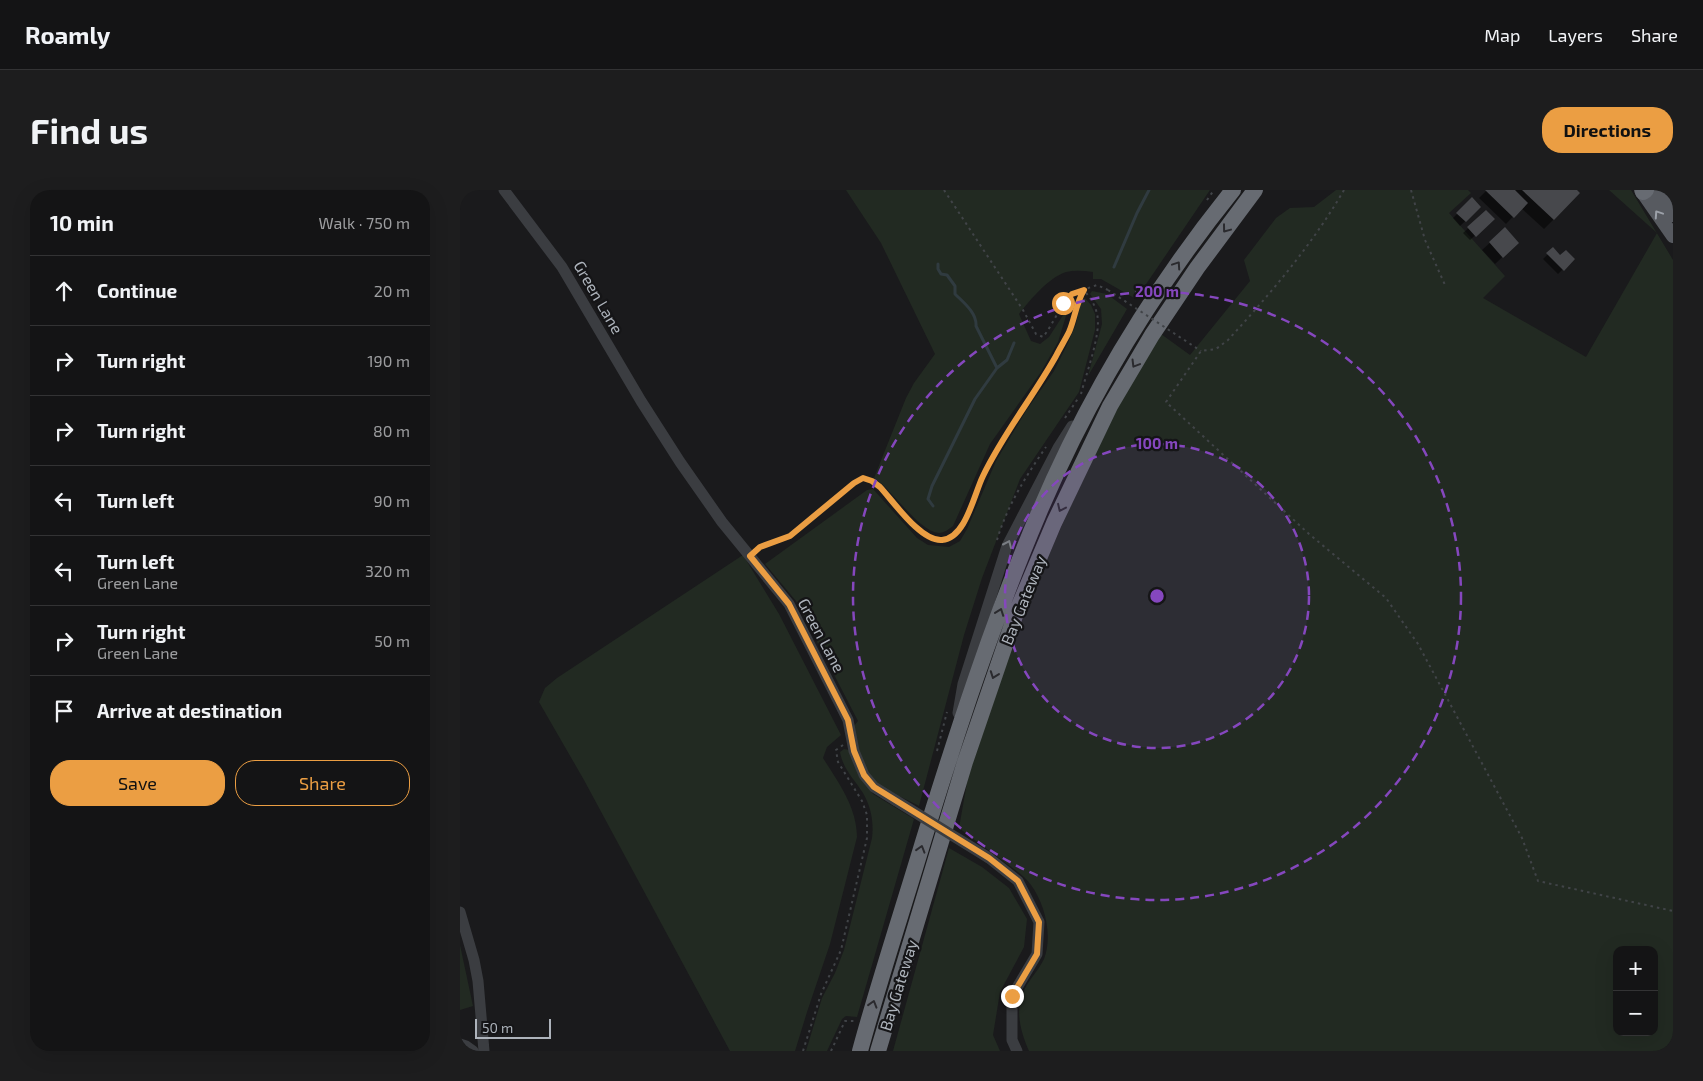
<!DOCTYPE html>
<meta charset="utf-8">
<style>
body{margin:0;font-family:"Exo 2",sans-serif;background:#1d1d1e;color:#f1f3f6}
.controls{position:absolute;right:15px;bottom:15px;display:grid;overflow:hidden;border-radius:10px;box-shadow:0 5px 20px #0002}
.controls button{width:45px;height:45px;display:grid;place-items:center;padding:0;border:0;border-bottom:1px solid #333334;background:#141415;color:#f1f3f6;font:25px sans-serif}
.scale{position:absolute;left:15px;bottom:12px;width:76px;box-sizing:border-box;padding-left:5px;border:2px solid #adb3bb;border-top:0;font-size:14px;line-height:18px;white-space:nowrap;color:#adb3bb;-webkit-text-stroke:4px #151517;paint-order:stroke}
.stop{position:absolute;width:15px;height:15px;margin:-11px;border:4px solid #eb9e43;border-radius:50%;background:#fff}
.stop.end{background:#eb9e43;border-color:#fff;box-shadow:0 1px 5px #0008}
.list{margin:0;padding:0;list-style:none}
h2{display:flex;justify-content:space-between;align-items:center;height:65px;margin:0;padding:0 20px;font-size:21px}
h2 small{font-size:16px;font-weight:400;color:#9d9ea0}
.list li{display:grid;grid-template-columns:32px 1fr auto;gap:15px;align-items:center;box-sizing:border-box;height:70px;padding:0 20px;border-top:1px solid #333334}
.list b{display:block;font-size:19px;white-space:nowrap}
.list p{margin:0;font-size:16px;white-space:nowrap;color:#9d9ea0}
.list em{font-size:16px;font-style:normal;color:#9d9ea0}
.actions{display:flex;gap:10px;padding:15px 20px}
.actions a{flex:1;padding:11px 0;border:1px solid #eb9e43;border-radius:20px;text-align:center;font-size:18px;color:#eb9e43}
.actions .main{background:#eb9e43;color:#111}
.icon{flex:none;width:28px;height:28px;fill:none;stroke:currentColor;stroke-width:2;stroke-linecap:round;stroke-linejoin:round}
.map{position:relative;flex:none;width:1213px;height:861px;overflow:hidden;border-radius:20px}
header{display:flex;align-items:center;gap:30px;box-sizing:border-box;height:70px;padding:0 25px;background:#141415;border-bottom:1px solid #333334}
header strong{font-size:24px}
nav{display:flex;gap:28px;margin-inline-start:auto;font-size:18px}
.intro{display:flex;align-items:center;justify-content:space-between;box-sizing:border-box;height:120px;padding:0 30px}
h1{margin:0;font-size:35px}
.button{padding:12px 22px;border-radius:20px;background:#eb9e43;color:#111;font-size:18px;font-weight:700}
main{display:flex;gap:30px;padding:0 30px}
aside{flex:1;background:#141415;border-radius:20px;box-shadow:0 5px 20px #0002}
.map>svg:first-child{display:block}
</style>
<header>
<strong>Roamly</strong>
<nav><a>Map</a><a>Layers</a><a>Share</a></nav>
</header>
<div class="intro"><h1>Find us</h1><a class="button">Directions</a></div>
<main>
<aside>
<h2>10 min<small>Walk · 750 m</small></h2>
<ul class="list">
<li><svg class="icon" aria-label="ahead" viewBox="0 0 24 24"><path d="M12 20V5M6 11l6-6 6 6"/></svg><div><b>Continue</b></div><em>20 m</em></li>
<li><svg class="icon" aria-label="right" viewBox="0 0 24 24"><path d="M7 20v-9h11M14 6l5 5-5 5"/></svg><div><b>Turn right</b></div><em>190 m</em></li>
<li><svg class="icon" aria-label="right" viewBox="0 0 24 24"><path d="M7 20v-9h11M14 6l5 5-5 5"/></svg><div><b>Turn right</b></div><em>80 m</em></li>
<li><svg class="icon" aria-label="left" viewBox="0 0 24 24"><path d="M17 20v-9H6M10 6l-5 5 5 5"/></svg><div><b>Turn left</b></div><em>90 m</em></li>
<li><svg class="icon" aria-label="left" viewBox="0 0 24 24"><path d="M17 20v-9H6M10 6l-5 5 5 5"/></svg><div><b>Turn left</b><p>Green Lane</p></div><em>320 m</em></li>
<li><svg class="icon" aria-label="right" viewBox="0 0 24 24"><path d="M7 20v-9h11M14 6l5 5-5 5"/></svg><div><b>Turn right</b><p>Green Lane</p></div><em>50 m</em></li>
<li><svg class="icon" aria-label="arrive" viewBox="0 0 24 24"><path d="M6 21V4h12l-3 4 3 4H6"/></svg><div><b>Arrive at destination</b></div></li>
</ul>
<div class="actions"><a class="main">Save</a><a>Share</a></div>
</aside>
<div class="map">
<svg width="1213" height="861" viewBox="0 0 1213 861">
<rect width="100%" height="100%" fill="#1a1a1c"/>
<path fill="#222a22" fill-rule="evenodd" d="M386,0H750L676,109L641,89H633V82C624,81 615,80 606,82C588,88 571,109 559,124L571,151L580,154L589,147L609,116L598,152L581,182L530,254L493,336C489,339 484,343 479,343C458,341 433,300 414,288L446,208L454,193L475,164L421,53Z
M876,0H1008L1011,3L989,23L1045,86L1023,108L1126,167L1197,43L1149,0H1171L1213,70V861H569C562,845 556,826 561,809C564,794 578,782 584,769C593,746 585,714 571,695C564,685 552,678 542,670C527,659 513,649 499,638L508,587L544,476L585,374L606,326L666,200L701,144L730,165L790,91L784,70L816,28L830,18L854,17ZM1157,760H1194V842H1157Z
M632,101L647,104L667,119L628,186L642,134L641,119L630,104Z
M625,108L631,115L635,124V140L619,202L560,289L522,388L504,445L459,616C443,607 421,600 409,585C399,572 396,553 393,537L398,531L336,411L305,374L407,300L413,299L457,348L468,355L489,357L500,351L507,339L536,271L566,221L594,181L608,153L616,134L621,111Z
M283,365L319,424L381,545L367,557L363,568C378,592 397,617 397,647L370,754L347,822L335,861H270L124,590L79,512L85,498L97,488Z
M384,559L389,560L405,594L413,604L454,629L397,827L386,826L382,829L367,861H346L362,808L375,783L384,760L412,648C414,632 411,617 403,603C394,589 383,579 380,562Z
M489,658L522,677L549,698L567,729L564,757L540,802L533,845L540,861H433Z
M0,755L13,816L0,820Z"/>
<path fill="#0007" d="M1027,0H1116L1094,29L1084,39L1061,18L1046,34L1019,8Z
M1012,9L1020,17L1000,36L993,28Z
M1026,22L1033,29L1010,50L1003,43Z
M1045,39L1050,60L1035,74L1022,60Z
M1093,59L1100,66L1113,69L1098,84L1083,69Z"/>
<g fill="none" stroke-linecap="round" stroke-linejoin="round">
<path stroke="#303b40" stroke-width="3" d="M654,77L677,23L689,0
M537,178L547,170L554,153
M473,316L468,309L472,296L515,209L537,178L516,136C517,123 504,113 495,104V96L487,85L481,84L478,79V74"/>
</g>
<path fill="#47484c" d="M1025,0H1055L1068,13L1054,28Z
M1062,0H1117L1120,3L1094,30Z
M1012,7L1021,17L1006,32L996,23Z
M1026,20L1035,29L1016,47L1007,37Z
M1045,37L1059,53L1043,68L1029,52Z
M1093,57L1100,65L1106,60L1115,69L1104,81L1086,63Z"/>
<g fill="none" stroke-linecap="round" stroke-linejoin="round">
<path stroke="#414448" stroke-width="2" stroke-dasharray="2.5 4" stroke-linecap="butt" d="M484,0L563,120L576,144L583,147C593,135 602,110 614,104C621,100 629,98 637,95L648,100
M884,0C852,55 811,103 768,150L756,159L741,161L706,212L849,344L926,408L958,454L1062,648L1078,691L1213,721
M951,0L965,50L985,95
M0,9L5,0
M747,10L754,0
M621,204C626,184 642,142 637,124C635,114 630,108 624,100
M605,228L619,207
M537,350C547,316 566,286 586,257
M298,359L330,346L394,293L403,288L412,291L420,297C433,311 461,352 482,350C506,348 514,304 523,286C543,244 573,207 596,166C600,158 605,151 609,143C615,128 616,114 624,100
M477,561L487,522
M343,861L361,804L381,760L407,648V625L402,611L378,572L376,560L383,555
M371,861L385,831H394"/>
<path stroke="#3b3d41" stroke-width="11" d="M44,0L102,77L181,211L220,272L262,332L329,414L388,530L394,561L404,585L414,597L435,610
M498,523L503,494L547,356L598,258L612,236
M529,668L558,691L579,732L577,764L552,806V850L557,861
M0,722L14,770L18,791L24,861
M0,854L6,856L13,861"/>
<path stroke="#575a60" stroke-width="14" d="M1181,0L1213,46
M1197,0L1213,25"/>
<path stroke="#676b72" stroke-width="16" d="M1183,2L1186,0
M400,861C419,791 442,722 463,652C497,542 533,431 578,325C627,209 694,98 773,0
M418,861L505,572L556,423L594,333L650,216L692,145L737,78L795,0"/>
<path stroke="#414448" stroke-width="2" stroke-dasharray="2.5 4" stroke-linecap="butt" d="M648,100L741,161"/>
<path stroke="#3b3d41" stroke-width="11" d="M435,610L529,668"/>
</g>
<defs><path id="oneway-chevron" d="M-2-3.5L2.5 0L-2 3.5" fill="none" stroke-width="1.6" stroke-linecap="round" stroke-linejoin="round" transform="scale(1.25)"/></defs>
<use stroke="#9ca1a9" href="#oneway-chevron" transform="translate(1198 24) rotate(-124)"/>
<g stroke="#2a2a2e">
<use href="#oneway-chevron" transform="translate(766 39) rotate(127)"/>
<use href="#oneway-chevron" transform="translate(717 75) rotate(-56)"/>
<use href="#oneway-chevron" transform="translate(675 174) rotate(121)"/>
<use href="#oneway-chevron" transform="translate(601 318) rotate(115)"/>
<use href="#oneway-chevron" transform="translate(540 422) rotate(-70)"/>
<use href="#oneway-chevron" transform="translate(534 485) rotate(110)"/>
<use href="#oneway-chevron" transform="translate(461 659) rotate(-73)"/>
<use href="#oneway-chevron" transform="translate(413 814) rotate(-73)"/>
</g>
<use stroke="#7a7e84" href="#oneway-chevron" transform="translate(548 354) rotate(-66)"/>
<g fill="none" stroke-linecap="round" stroke-linejoin="round">
<path stroke="#eb9e43" stroke-width="6" d="M552,806L577,764L579,732L558,691L529,668L414,597L404,585L394,561L388,530L329,414L290,366L300,357L330,346L394,293L403,288L412,291L420,297C433,311 461,352 482,350C506,348 514,304 523,286C543,244 573,207 596,166C600,158 605,150 609,142C615,128 616,113 624,100L612,104L603,113"/>
</g>
<circle cx="697" cy="406" r="152" fill="#8547be" fill-opacity=".12"/>
<g fill="none" stroke="#8547be" stroke-width="2.5" stroke-dasharray="9 6">
<circle cx="697" cy="406" r="152"/>
<circle cx="697" cy="406" r="304"/>
</g>
<g text-anchor="middle" dominant-baseline="central" stroke-width="4.5" stroke-linejoin="round" paint-order="stroke">
<g font-size="16" fill="#adb3bb" stroke="#151517">
<text transform="translate(139 107) rotate(60)">Green Lane</text>
<text transform="translate(563 410) rotate(-68)">Bay Gateway</text>
<text transform="translate(362 445) rotate(62)">Green Lane</text>
<text transform="translate(438 795) rotate(-73)">Bay Gateway</text>
</g>
</g>
<circle cx="697" cy="406" r="8" fill="#8547be" stroke="#151517" stroke-width="2.5"/>
<g font-size="15" text-anchor="middle" font-weight="bold" fill="#8547be" stroke="#151517" stroke-width="4.5" stroke-linejoin="round" paint-order="stroke">
<text x="697" y="107">200 m</text>
<text x="697" y="259">100 m</text>
</g>
</svg>
<div class="controls">
<button>+</button>
<button>−</button>
</div>
<div class="scale">50 m</div>
<div class="stop" style="left:603px;top:113px"></div>
<div class="stop end" style="left:552px;top:806px"></div>
</div>
</main>
